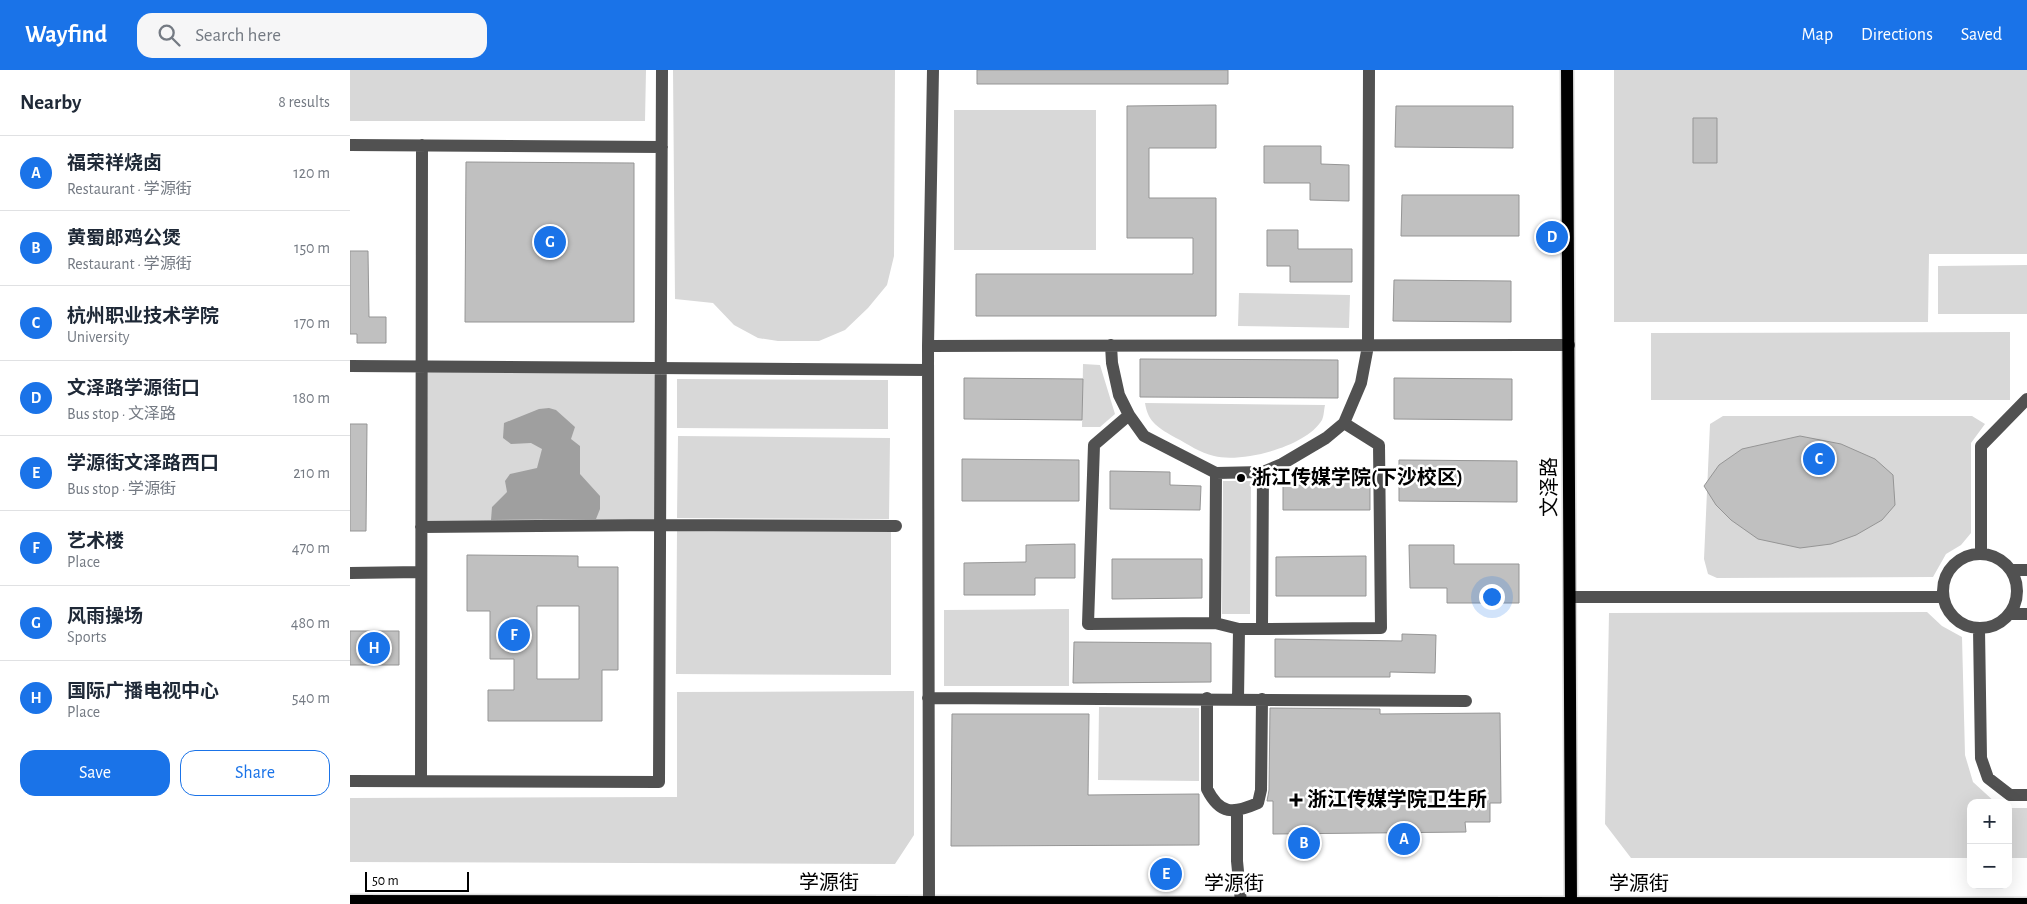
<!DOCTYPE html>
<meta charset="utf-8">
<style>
body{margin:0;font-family:"Alegreya Sans","Noto Sans SC",sans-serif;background:#f6f6f7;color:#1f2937}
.controls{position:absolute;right:15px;bottom:15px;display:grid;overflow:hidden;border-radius:10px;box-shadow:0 5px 20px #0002}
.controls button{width:45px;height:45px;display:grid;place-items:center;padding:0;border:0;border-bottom:1px solid #e0e1e3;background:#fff;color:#1f2937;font:25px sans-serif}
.scale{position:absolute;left:15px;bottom:12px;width:104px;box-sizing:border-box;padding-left:5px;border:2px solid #000;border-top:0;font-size:14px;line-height:18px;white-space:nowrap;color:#000;-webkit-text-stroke:4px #fff;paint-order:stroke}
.you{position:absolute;left:1141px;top:526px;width:18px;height:18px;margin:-12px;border:4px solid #fff;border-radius:50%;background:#1a73e8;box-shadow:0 0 0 8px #1a73e833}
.badge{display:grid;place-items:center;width:32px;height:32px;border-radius:50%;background:#1a73e8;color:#fff;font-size:16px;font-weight:700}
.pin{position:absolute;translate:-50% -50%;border:2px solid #fff;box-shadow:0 1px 5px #0006}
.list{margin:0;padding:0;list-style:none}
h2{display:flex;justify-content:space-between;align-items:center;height:65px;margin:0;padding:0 20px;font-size:21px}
h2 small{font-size:16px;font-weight:400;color:#747a83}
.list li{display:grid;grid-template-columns:32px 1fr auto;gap:15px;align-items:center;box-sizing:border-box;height:75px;padding:0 20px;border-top:1px solid #e0e1e3}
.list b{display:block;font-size:19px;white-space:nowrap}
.list p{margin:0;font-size:16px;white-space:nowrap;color:#747a83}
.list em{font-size:16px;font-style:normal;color:#747a83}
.actions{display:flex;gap:10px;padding:15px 20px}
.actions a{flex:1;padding:11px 0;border:1px solid #1a73e8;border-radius:15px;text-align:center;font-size:18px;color:#1a73e8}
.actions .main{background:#1a73e8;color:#fff}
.icon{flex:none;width:28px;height:28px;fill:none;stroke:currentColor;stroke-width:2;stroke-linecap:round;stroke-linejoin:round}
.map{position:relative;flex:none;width:1677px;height:834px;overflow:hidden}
header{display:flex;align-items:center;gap:30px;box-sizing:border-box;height:70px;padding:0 25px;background:#1a73e8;color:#fff}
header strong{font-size:24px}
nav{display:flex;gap:28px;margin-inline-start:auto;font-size:18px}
.search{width:350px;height:45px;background:#f6f6f7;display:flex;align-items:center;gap:12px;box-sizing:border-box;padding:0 18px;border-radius:15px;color:#747a83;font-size:19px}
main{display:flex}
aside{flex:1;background:#fff}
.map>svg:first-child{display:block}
</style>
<header>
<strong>Wayfind</strong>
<div class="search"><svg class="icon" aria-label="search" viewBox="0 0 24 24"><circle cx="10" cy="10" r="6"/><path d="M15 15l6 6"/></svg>Search here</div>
<nav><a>Map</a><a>Directions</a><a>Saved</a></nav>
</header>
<main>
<aside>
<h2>Nearby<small>8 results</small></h2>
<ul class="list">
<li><span class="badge">A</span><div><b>福荣祥烧卤</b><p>Restaurant · 学源街</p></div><em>120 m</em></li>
<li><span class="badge">B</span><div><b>黄蜀郎鸡公煲</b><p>Restaurant · 学源街</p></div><em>150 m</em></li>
<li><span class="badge">C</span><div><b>杭州职业技术学院</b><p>University</p></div><em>170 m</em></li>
<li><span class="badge">D</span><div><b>文泽路学源街口</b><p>Bus stop · 文泽路</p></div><em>180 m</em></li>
<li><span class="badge">E</span><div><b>学源街文泽路西口</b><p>Bus stop · 学源街</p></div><em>210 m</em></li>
<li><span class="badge">F</span><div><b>艺术楼</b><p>Place</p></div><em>470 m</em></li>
<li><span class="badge">G</span><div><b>风雨操场</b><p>Sports</p></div><em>480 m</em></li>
<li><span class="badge">H</span><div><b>国际广播电视中心</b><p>Place</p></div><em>540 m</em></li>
</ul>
<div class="actions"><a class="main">Save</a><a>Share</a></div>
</aside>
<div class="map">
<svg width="1677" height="834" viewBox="0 0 1677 834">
<rect width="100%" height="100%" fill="#fff"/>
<path fill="#d8d8d8" d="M0,0H296L295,51H0Z
M323,0H545L544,186L537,215L518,238L495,260L469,271H428L408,268L384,255L363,233L325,229Z
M1264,0H1677V184H1579L1578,252H1264Z
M604,40H746V180H604Z
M1677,195V244H1588V196Z
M889,223L1000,225L999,258L888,256Z
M1660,262V330H1301V263Z
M733,294L750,295L765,344L750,357H732Z
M70,296L311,298V455L71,457Z
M327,309L538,310V359L327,358Z
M795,333L975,335C974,339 974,346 972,350C956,377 892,393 864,386C850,383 838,374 826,368C809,358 798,353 795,333Z
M1373,346H1622L1635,354L1621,373V463L1611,475L1596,484L1583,507L1367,508L1358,504L1354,489L1360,354Z
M328,366L540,368L539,449L327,448Z
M873,411H901L900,544H872Z
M327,461L541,462V605L326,604Z
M719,539V616H594V540Z
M1577,542L1592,556L1612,567L1615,685L1623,712L1646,733H1621V788H1281L1255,754L1259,543Z
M564,621V765L545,794L0,792V728L327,727V622Z
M749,637L849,638V711L748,710Z
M1658,738H1677V788H1658Z"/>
<path fill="#9f9f9f" d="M199,338L206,340L225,357L221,369L230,376V404L250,426V439L246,449L141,450L142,437L157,422L155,411L160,404L187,398L192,379L181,373L161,374L153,368L154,353L189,339Z"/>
<path fill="#c0c0c0" stroke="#959595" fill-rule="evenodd" d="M627,0H878V14H627Z
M866,35V78H799V128H866V246H626V204H843V168H777V36Z
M1046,36H1163V78L1045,77Z
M1343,48H1367V93H1343Z
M914,76H971V94L999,95V131L960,130V113H914Z
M116,92L284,93V252H115Z
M1052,125H1169V166H1051Z
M917,160H948V179H1002V212H940V196H917Z
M0,181H18L19,247H36V273H7V264H0Z
M1044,210L1161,211V252L1043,251Z
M790,289L988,290V328L790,327Z
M614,308L733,309L732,350L614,349Z
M1044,308L1162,309V350L1044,349Z
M0,354H17L16,461H0Z
M1450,366L1491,374L1525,389L1543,405L1545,435L1532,450L1506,465L1481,474L1450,478L1408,469L1381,450L1366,435L1354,416L1369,395L1392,379Z
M612,389L729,390V431H612Z
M1049,390L1167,391V432L1049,431Z
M760,401L820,402V415L851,416L850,440L760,439Z
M960,401H1020V440H933V415H960Z
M725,474V508H685V525H614V493L676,492V475Z
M1059,475H1104V494H1169V533H1097V518H1060Z
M117,485L228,486V497H268V600H252V651H138V620H164V589H140V541H117ZM187,536H229V609H187Z
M1016,486V526H926V487Z
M762,489H852V528L762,529Z
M0,561H49V595H0Z
M1052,564L1086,565L1085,603L1040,602V607H925V569L1052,571Z
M724,572L861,573V612L723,613Z
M920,638L1030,639V644L1150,643L1151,733H1140V752H1115L1116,762L923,764V731H917L919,720Z
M602,644H739L738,725L849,724V775L601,776Z"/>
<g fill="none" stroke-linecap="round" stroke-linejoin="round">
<defs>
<path id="major" d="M1217,0L1221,834
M0,831L1677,834"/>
</defs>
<use href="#major" stroke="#dbdbdb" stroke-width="15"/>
<path stroke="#515151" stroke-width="12" d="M0,75L312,77
M761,275L762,293L769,325L779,345L794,366L866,403L913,402L932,394L976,368L994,353L1011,313L1018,276L1019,0
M578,276L1219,275
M0,296L578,300
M779,345L744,375L738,554L865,553
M866,403L865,553L889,559H912L913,402
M71,457L311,455L546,456
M1593 521a37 37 0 1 1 74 0a37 37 0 1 1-74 0Z
M1631,484V376L1677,329
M1661,500H1677
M0,503L71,502
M1220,527H1593
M1660,544H1677
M912,559L1031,558L1029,375L994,353
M1629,559L1631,688L1638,708L1660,725H1677
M578,628L1116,631
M857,628V719C870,745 883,744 908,733L911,720L912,629
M888,629L889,559
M0,711L309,712L312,0
M71,711L72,75
M887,742V791L891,832
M579,832L578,276L583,0"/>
<use href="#major" stroke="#000" stroke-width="12"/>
</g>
<g fill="#000" stroke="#fff" stroke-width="2">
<circle cx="891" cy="408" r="5"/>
<path d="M943.5 722.5h5v5h5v5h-5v5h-5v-5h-5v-5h5z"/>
</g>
<g text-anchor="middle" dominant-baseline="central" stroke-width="5" stroke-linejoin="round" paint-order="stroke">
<g font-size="20" font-weight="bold" fill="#000" stroke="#fff" text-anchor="start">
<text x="901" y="408">浙江传媒学院(下沙校区)</text>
<text x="957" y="730">浙江传媒学院卫生所</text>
</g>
<g font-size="20" fill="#000" stroke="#fff">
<text transform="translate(1200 417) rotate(-90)">文泽路</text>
<text x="479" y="813">学源街</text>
<text x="884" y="814">学源街</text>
<text x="1289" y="814">学源街</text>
</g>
</g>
</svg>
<div class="controls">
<button>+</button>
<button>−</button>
</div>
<div class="scale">50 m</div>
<div class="you"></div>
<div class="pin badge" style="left:1054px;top:769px">A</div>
<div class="pin badge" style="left:954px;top:773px">B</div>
<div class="pin badge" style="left:1469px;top:389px">C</div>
<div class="pin badge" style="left:1202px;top:167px">D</div>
<div class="pin badge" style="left:816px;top:804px">E</div>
<div class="pin badge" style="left:164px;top:565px">F</div>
<div class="pin badge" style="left:200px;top:172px">G</div>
<div class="pin badge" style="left:24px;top:578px">H</div>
</div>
</main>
